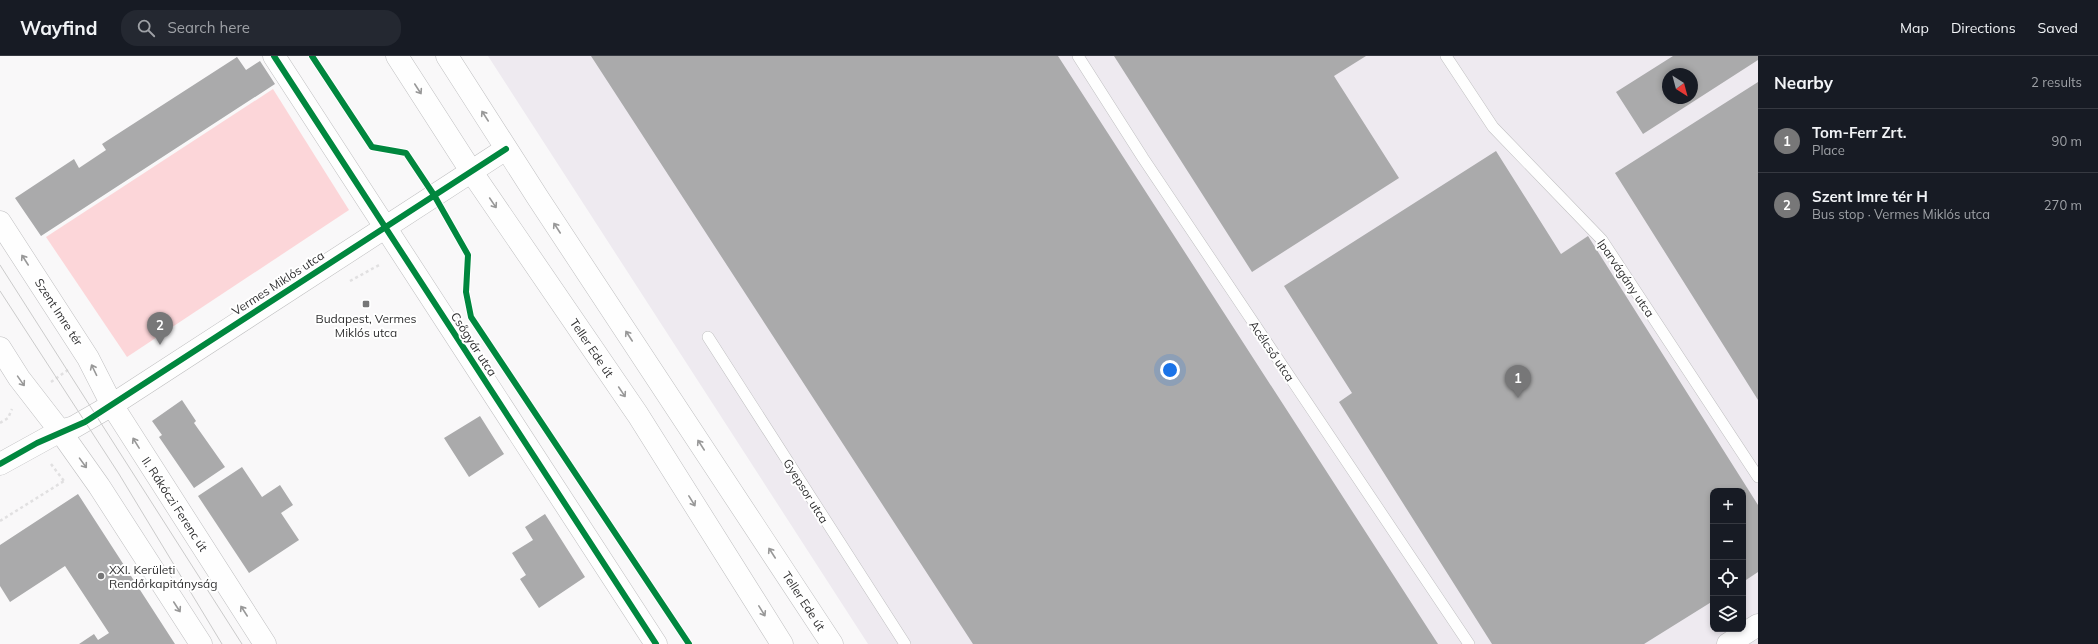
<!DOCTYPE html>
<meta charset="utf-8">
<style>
body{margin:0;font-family:Mulish,sans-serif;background:#242831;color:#f1f3f6}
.controls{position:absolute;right:12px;bottom:12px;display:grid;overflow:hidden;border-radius:8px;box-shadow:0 2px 6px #0003}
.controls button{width:36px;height:36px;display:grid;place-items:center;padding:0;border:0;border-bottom:1px solid #363941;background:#171b24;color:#f1f3f6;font:20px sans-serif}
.compass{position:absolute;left:1662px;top:12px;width:36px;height:36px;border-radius:50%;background:#171b24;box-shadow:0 2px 6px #0003;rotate:144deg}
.you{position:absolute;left:1170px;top:314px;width:14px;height:14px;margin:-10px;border:3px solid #fff;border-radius:50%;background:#1a73e8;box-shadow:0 0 0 6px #1a73e833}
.badge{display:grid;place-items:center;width:26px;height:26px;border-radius:50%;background:#777778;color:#fff;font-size:13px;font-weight:700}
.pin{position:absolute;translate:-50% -33px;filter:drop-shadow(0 1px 2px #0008)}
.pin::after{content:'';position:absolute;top:21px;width:14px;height:12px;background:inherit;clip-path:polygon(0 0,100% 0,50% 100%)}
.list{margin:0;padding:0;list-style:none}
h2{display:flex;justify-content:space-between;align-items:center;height:52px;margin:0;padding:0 16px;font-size:17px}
h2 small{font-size:13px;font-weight:400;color:#9ea1a6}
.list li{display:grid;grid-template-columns:26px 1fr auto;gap:12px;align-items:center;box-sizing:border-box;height:64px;padding:0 16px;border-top:1px solid #363941}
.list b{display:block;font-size:15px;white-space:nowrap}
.list p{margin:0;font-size:13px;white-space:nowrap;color:#9ea1a6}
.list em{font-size:13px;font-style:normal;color:#9ea1a6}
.icon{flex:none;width:22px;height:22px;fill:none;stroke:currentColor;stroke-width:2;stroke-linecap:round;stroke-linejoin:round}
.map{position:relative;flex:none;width:1758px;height:588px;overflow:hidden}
header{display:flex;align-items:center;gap:24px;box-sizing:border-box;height:56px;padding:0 20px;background:#171b24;border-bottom:1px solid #363941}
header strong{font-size:19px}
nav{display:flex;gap:22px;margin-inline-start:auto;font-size:14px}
.search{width:280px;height:36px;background:#242831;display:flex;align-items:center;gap:10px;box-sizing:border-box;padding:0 14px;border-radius:16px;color:#9ea1a6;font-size:15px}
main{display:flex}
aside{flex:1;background:#171b24}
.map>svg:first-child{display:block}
</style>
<header>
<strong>Wayfind</strong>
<div class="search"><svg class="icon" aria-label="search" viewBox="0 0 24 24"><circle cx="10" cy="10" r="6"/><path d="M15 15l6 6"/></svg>Search here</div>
<nav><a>Map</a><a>Directions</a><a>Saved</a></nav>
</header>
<main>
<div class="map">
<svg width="1758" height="588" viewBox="0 0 1758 588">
<rect width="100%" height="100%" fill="#f9f8f9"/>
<path fill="#eeeaf0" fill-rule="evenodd" d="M488,0H1758V588H868ZM1668,18H1692V42H1668ZM1713,435H1743V573H1713Z"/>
<path fill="#fcd6d9" d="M273,33L349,154L127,301L46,181Z"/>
<path fill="#aaaaab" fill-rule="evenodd" d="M591,0H1058L1438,588H973Z
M1114,0H1366L1334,20L1399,122L1252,216Z
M1673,0H1758V4L1643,78L1616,36ZM1668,18H1692V42H1668Z
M237,1L246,14L260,5L275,28L41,180L15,142L74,103L79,112L106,94L102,88Z
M1758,26V344L1615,117Z
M1496,95L1561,198L1588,180L1758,449V516L1743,526V435H1713V545L1644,588H1492L1339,346L1352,337L1284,230Z
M182,344L196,365L194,367L225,411L194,432L159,381L162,379L152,365Z
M480,360L504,398L469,421L444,382Z
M242,411L262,441L280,429L293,449L281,457L299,484L249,517L198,440Z
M78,438L175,588H79L94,578L98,584L109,577L65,510L10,546L0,530V489Z
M545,458L585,521L539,552L520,523L535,513L526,519L512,497L533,484L525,471Z"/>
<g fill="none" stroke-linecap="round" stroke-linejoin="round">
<defs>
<path id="service" d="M1078,0L1143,102L1469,588
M1446,0L1493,71L1602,184L1758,421
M708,281L905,588"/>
<path id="minor" d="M274,0L656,588
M0,166L88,302L112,349L265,588
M201,588L99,430L60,375L74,371L112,349L506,93
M1728,588L1758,569"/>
<path id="tertiary" d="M0,292L19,322L60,375L0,408"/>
<path id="secondary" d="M397,0L471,115L638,359L782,588
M447,0L538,142L832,588"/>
</defs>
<use href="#service" stroke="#bfbfc0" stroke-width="12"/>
<use href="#minor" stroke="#bfbfc0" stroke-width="23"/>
<use href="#tertiary" stroke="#bfbfc0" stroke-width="23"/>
<use href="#secondary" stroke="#bfbfc0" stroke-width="23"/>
<path stroke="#e1e0e1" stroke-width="2.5" stroke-dasharray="3 3" stroke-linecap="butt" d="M350,225L381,208
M51,326L68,314
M0,367L8,362L12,353
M51,408L64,425
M0,465L64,425"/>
<use href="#service" stroke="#fefefe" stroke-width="11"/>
<use href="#minor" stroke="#fefefe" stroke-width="22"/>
<use href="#tertiary" stroke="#fefefe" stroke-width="22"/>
<use href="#secondary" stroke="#fefefe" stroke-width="22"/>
<path stroke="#cbcbcb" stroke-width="1" d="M0,209L242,588
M0,235L119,418L222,588"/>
<defs>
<path id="cycleway" d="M274,0L656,588
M312,0L372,91L406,97L434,139L468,199L466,236L471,261L689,588
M0,408L37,387L85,366L506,93"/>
</defs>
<use href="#cycleway" stroke="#fff" stroke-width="8"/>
<use href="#cycleway" stroke="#00873e" stroke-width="6"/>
</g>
<defs><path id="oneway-shaft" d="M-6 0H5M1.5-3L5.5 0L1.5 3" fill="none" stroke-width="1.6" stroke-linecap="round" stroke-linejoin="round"/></defs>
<g stroke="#989898">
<use href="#oneway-shaft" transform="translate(418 33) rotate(57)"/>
<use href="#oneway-shaft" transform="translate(485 60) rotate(-123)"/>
<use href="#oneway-shaft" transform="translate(493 147) rotate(56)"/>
<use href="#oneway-shaft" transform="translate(557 172) rotate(-123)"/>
<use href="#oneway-shaft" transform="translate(25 204) rotate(-123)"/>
<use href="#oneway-shaft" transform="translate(629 280) rotate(-123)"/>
<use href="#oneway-shaft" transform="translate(94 314) rotate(-116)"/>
<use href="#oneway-shaft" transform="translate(21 325) rotate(55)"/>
<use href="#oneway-shaft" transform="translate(622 336) rotate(56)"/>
<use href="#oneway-shaft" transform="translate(136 387) rotate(-122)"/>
<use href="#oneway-shaft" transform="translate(701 389) rotate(-123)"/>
<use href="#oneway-shaft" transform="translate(83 407) rotate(54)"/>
<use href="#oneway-shaft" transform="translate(692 445) rotate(58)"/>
<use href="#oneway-shaft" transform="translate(772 497) rotate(-123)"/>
<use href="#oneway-shaft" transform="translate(177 551) rotate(57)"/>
<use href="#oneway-shaft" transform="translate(244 555) rotate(-123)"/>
<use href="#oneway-shaft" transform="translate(762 555) rotate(58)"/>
</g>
<g fill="#777778" stroke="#fff" stroke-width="1.5">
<rect x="362" y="244" width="8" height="8" rx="2"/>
<circle cx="101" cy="520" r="4"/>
</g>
<g text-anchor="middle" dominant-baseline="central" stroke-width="4" stroke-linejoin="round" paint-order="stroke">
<g font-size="12" fill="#313132" stroke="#fff">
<text transform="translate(1626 222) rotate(56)">Iparvágány utca</text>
<text transform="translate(278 227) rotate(-33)">Vermes Miklós utca</text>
<text transform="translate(59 256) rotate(57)">Szent Imre tér</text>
<text transform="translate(474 288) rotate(57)">Csőgyár utca</text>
<text transform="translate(592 292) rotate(56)">Teller Ede út</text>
<text transform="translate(1272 295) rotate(56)">Acélcső utca</text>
<text transform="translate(806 435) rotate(58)">Gyepsor utca</text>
<text transform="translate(175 448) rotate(57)">II. Rákóczi Ferenc út</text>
<text transform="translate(804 545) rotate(57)">Teller Ede út</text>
</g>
<g font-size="12" fill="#313132" stroke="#fff">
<text x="366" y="262">Budapest, Vermes<tspan x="366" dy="14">Miklós utca</tspan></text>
<text x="109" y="513" text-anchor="start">XXI. Kerületi<tspan x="109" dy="14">Rendőrkapitányság</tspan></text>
</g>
</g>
</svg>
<div class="controls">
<button>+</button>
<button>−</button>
<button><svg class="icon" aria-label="locate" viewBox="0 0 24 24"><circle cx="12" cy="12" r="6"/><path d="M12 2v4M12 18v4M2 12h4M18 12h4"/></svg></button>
<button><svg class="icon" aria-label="layers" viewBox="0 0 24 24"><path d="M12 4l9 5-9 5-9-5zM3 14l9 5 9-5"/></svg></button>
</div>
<svg class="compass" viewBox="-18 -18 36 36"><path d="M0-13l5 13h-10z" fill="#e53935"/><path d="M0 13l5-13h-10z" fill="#9ea1a6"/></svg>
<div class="you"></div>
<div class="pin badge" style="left:1518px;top:342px">1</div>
<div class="pin badge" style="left:160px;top:289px">2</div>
</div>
<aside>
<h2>Nearby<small>2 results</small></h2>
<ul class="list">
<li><span class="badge">1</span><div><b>Tom-Ferr Zrt.</b><p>Place</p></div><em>90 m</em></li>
<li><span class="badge">2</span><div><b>Szent Imre tér H</b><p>Bus stop · Vermes Miklós utca</p></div><em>270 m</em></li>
</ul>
</aside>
</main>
